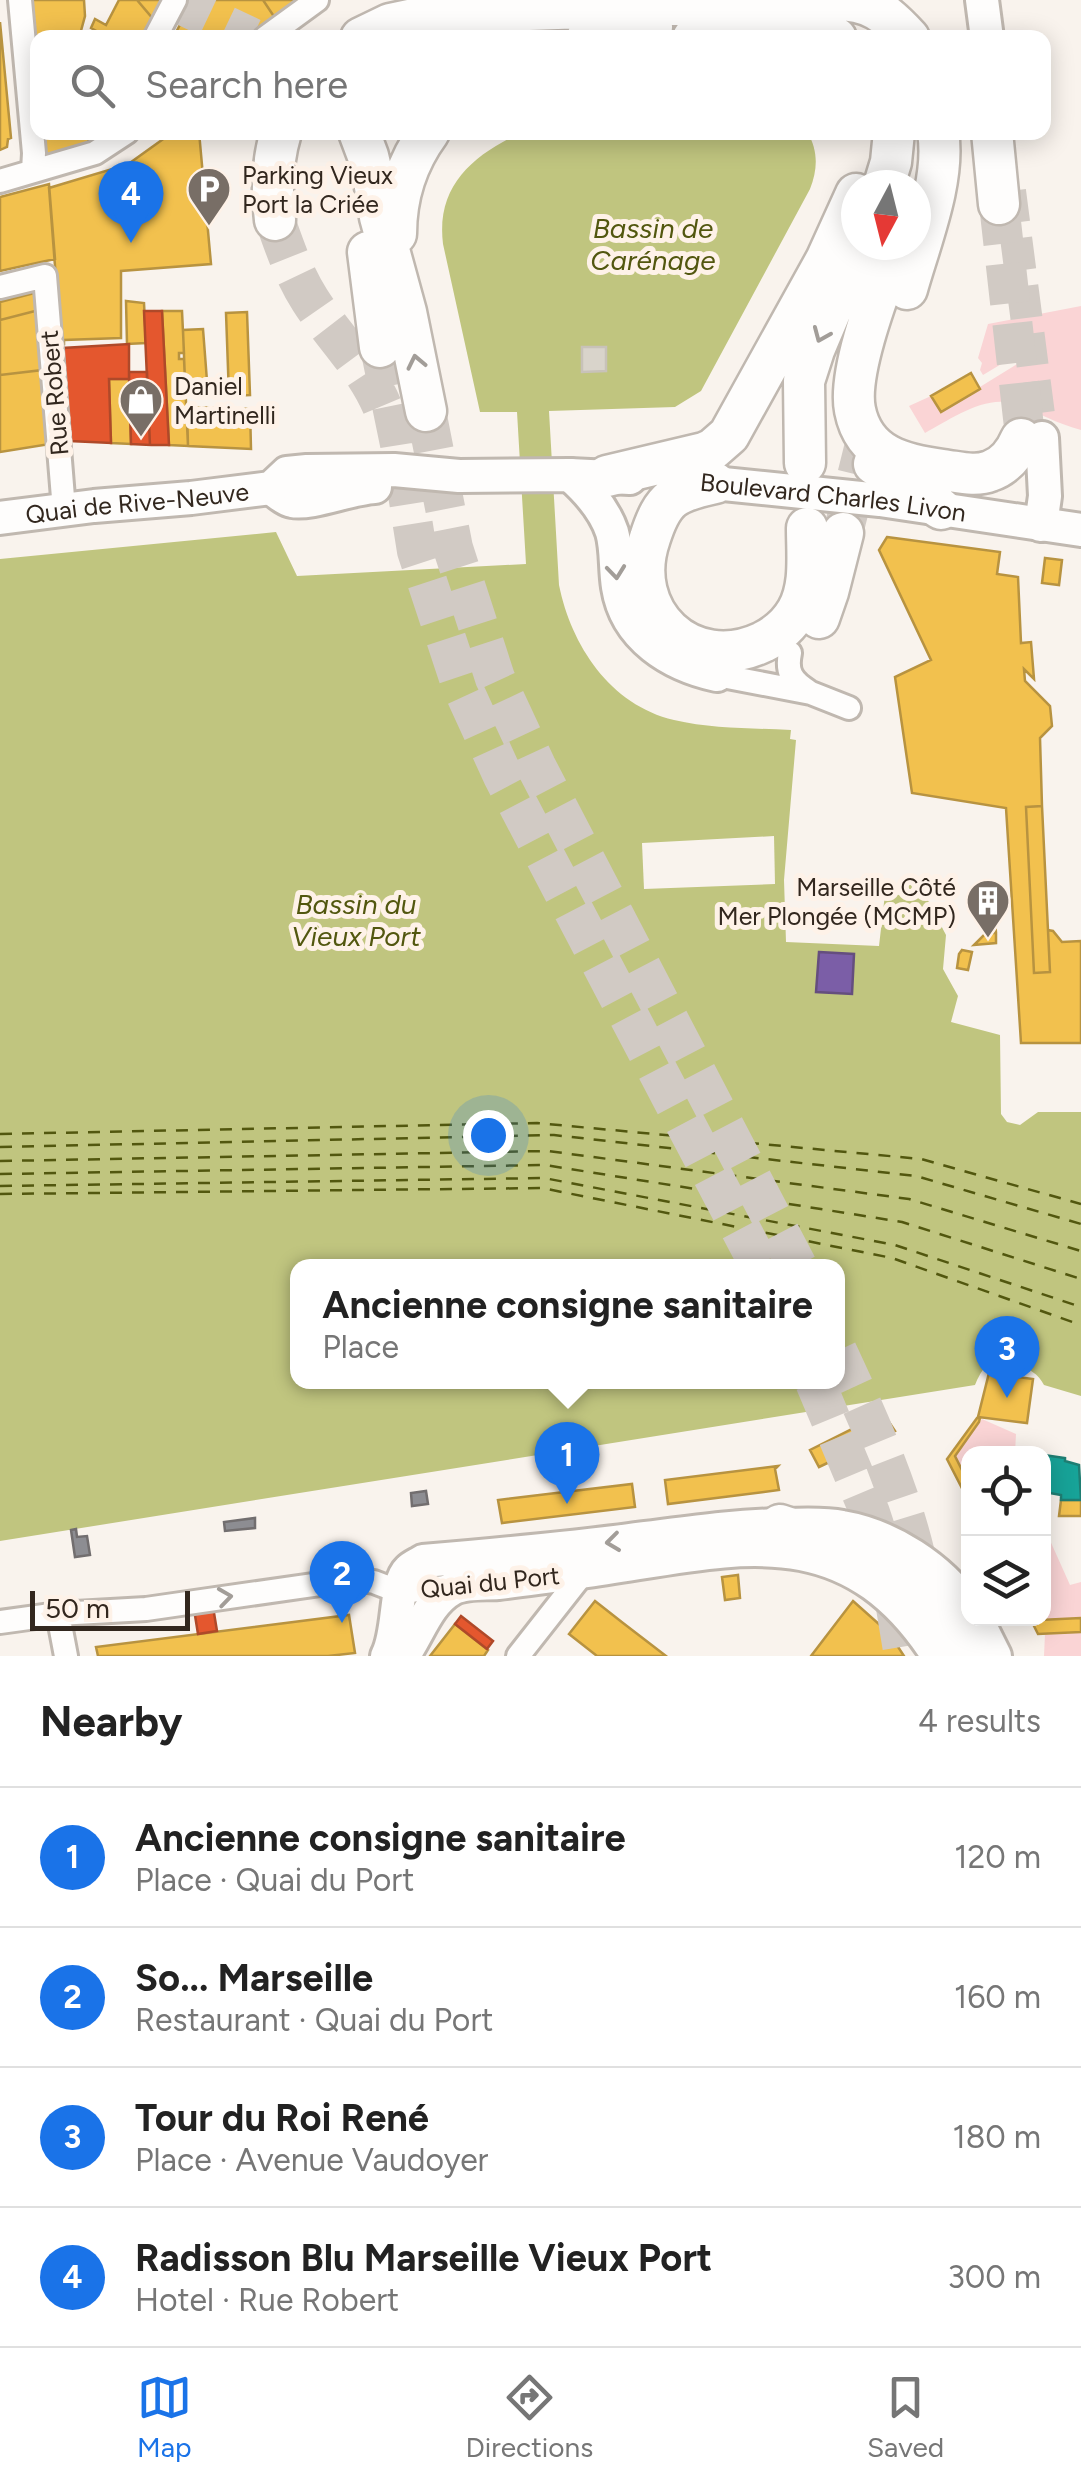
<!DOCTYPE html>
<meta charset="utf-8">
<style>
body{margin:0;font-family:Figtree,sans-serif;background:#f2f2f2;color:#222}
.controls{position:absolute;right:30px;bottom:30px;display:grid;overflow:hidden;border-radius:20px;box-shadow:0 5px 25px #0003}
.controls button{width:90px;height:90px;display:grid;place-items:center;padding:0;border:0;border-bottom:2px solid #e0e0e0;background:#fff;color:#222;font:50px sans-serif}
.compass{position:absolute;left:841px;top:170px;width:90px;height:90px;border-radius:50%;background:#fff;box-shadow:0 5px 25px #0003;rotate:187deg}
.scale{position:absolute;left:30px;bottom:25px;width:160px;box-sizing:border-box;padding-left:10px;border:5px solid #32271e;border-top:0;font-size:28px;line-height:35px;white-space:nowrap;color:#32271e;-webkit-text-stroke:8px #fef2e8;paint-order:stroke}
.you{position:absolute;left:488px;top:1135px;width:35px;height:35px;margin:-25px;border:8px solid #fff;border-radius:50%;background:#1a73e8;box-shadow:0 0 0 15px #1a73e833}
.badge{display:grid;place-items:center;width:65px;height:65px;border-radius:50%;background:#1a73e8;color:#fff;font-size:32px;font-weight:700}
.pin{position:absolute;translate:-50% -82px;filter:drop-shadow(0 2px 5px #0008)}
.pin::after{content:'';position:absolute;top:52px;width:35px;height:30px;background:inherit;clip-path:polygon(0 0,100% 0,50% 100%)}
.popup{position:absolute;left:290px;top:1259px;width:555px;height:130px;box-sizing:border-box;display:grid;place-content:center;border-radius:20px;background:#fff;filter:drop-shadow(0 2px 8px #0005);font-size:32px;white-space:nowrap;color:#767676}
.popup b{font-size:38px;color:#222}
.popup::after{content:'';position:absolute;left:50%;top:100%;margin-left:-20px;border:20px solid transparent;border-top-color:#fff}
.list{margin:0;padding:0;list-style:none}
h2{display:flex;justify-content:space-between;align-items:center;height:130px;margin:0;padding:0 40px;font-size:42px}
h2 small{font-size:32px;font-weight:400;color:#767676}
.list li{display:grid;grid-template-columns:65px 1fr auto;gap:30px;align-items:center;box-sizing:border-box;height:140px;padding:0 40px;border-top:2px solid #e0e0e0}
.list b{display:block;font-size:38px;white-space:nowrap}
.list p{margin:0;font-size:32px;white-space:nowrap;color:#767676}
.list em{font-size:32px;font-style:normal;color:#767676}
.icon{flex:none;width:55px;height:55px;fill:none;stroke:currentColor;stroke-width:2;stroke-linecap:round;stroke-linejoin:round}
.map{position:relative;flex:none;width:1081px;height:1656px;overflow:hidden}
.search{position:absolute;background:#fff;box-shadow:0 5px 25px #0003;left:30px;right:30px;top:30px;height:110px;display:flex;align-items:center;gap:25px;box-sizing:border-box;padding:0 35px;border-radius:20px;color:#767676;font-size:38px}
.sheet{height:690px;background:#fff}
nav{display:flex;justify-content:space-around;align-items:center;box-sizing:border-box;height:140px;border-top:2px solid #e0e0e0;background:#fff;font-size:28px;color:#767676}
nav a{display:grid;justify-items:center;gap:5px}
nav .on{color:#1a73e8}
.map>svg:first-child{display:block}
</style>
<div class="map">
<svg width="1081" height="1656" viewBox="0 0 1081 1656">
<rect width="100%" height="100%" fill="#f9f3ed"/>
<path fill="#fad4d5" d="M1081,306V430C1055,423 1038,412 1014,404C986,394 949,420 925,433L909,406L931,396L941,411L1027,358L1023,351L983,375L980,370L982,363L978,358L988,324Z
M982,1419L1016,1434L1015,1453L968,1454V1482L955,1456Z
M1044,1527L1070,1585L1081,1582V1618L1040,1620L1039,1619L1044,1618Z
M1081,1632V1656H1044L1045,1634Z"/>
<path fill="#c0c57f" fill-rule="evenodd" d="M520,133H808C818,151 818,169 810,189L701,391L675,407L549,411L559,585C571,645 610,705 674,720C712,729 752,728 791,730L790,739L796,740L784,880L786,942L879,946L885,894L901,895L904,882L920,885L946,935L943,969L958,996L951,1022L1000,1035L1001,1114L1007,1122L1020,1125L1038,1112H1081V1396L1044,1385C1038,1373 1029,1370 1018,1363C997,1349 984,1363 975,1385L0,1541V559L276,532L297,576L526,564L517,412H480L443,244C436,186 472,156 520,133ZM297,1266H837V1382H297Z"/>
<path fill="#f9f3ed" d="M774,836L775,884L644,889L642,843Z"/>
<path fill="#f2c14e" stroke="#b89340" stroke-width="2.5" d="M30,0H84L85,16L79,38H38V69Z
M119,0H137L154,20L145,38H109L91,28L95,19L106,25Z
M137,0H162L164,1L154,20Z
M193,0H263L275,18L247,38H173Z
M263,0H298V2L275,18Z
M0,22L11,138L8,139L7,147L0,150Z
M43,132H94L86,145L47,155L45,153Z
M173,132H199L211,264L121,271V338L64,340V344H61L49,188L112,169L113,175Z
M49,184L55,259L0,271V197Z
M38,292L39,310L0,320V302Z
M126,301L144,303L146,343L127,344Z
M39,310L43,370L0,375V320Z
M162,311H182L184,353H179V359H184L188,446L169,445Z
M247,312L250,395L229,396L226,313Z
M203,329L207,381H185L183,330Z
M43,370L50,444L0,452V375Z
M971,373L980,389L941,412L931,396Z
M109,379H129L131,444L111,443Z
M187,407L250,409L251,449L188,446Z
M887,537L1000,552L997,574L1018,577L1021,643L1031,642L1034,679L1024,669L1025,681L1050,706L1052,726L1040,738L1042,806L1026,807L1034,973L1050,972L1048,930L1053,931L1062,942L1081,941V1043H1021L1006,808L912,793L895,677L931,660L879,550Z
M1045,558L1062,560L1059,585L1042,583Z
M1042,806L1050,972L1034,973L1026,807Z
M983,918H995L996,933H986Z
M986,933H996V943L974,945Z
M962,950L972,952L968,970L957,968L959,954Z
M989,1373L1033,1379L1027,1423L978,1417Z
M977,1418H980L979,1422L955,1456L968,1482V1500L947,1459Z
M889,1422L895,1431L819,1467L810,1450L854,1428Z
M778,1466L775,1469L779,1490L668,1504L665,1480Z
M632,1484L635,1507L502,1523L498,1500Z
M1061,1500H1081V1516H1059Z
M738,1575L740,1598L725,1600L722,1577Z
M595,1601L623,1623L666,1656H597L569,1634Z
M853,1601L889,1633L904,1656H811Z
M349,1615L355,1653L328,1656H98L96,1647Z
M1030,1618L1040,1620L1081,1618V1632L1038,1634Z
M455,1624L488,1650L484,1656H430Z"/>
<path fill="#e4572e" stroke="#af4929" stroke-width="2.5" d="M144,311H162L169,445H150Z
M129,344V379H109L111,443L70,441L63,348Z
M129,372H147L150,445L131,444Z
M213,1607L217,1631L198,1634L194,1609Z
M461,1616L493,1641L487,1649L455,1624Z"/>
<path fill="#7b5ea7" stroke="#654e7e" stroke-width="2.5" d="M819,952L854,954L852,994L816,992Z"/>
<path fill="#17a398" stroke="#1f7e73" stroke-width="2.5" d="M1044,1455L1065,1458V1461L1079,1465L1081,1500H1061V1495L1044,1492Z"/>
<path fill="#8d8d92" stroke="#726e6f" stroke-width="2.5" d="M426,1491L428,1504L412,1506L411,1493Z
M255,1518V1528L225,1531L224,1522Z
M76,1529L77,1537L87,1536L90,1555L75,1557L71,1530Z"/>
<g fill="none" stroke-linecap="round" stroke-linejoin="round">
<path stroke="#52570f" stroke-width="2.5" stroke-dasharray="12 10" stroke-linecap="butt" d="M0,1134L537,1123L921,1159L1081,1204
M0,1147L554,1135L916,1176L1081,1224
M0,1161L548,1151L909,1199L1081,1251
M0,1174L545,1165L902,1222L1081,1279
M0,1186L544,1178L895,1245L1081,1307
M0,1194L542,1188L892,1258L1081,1325"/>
</g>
<path fill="#d9d4cb" stroke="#c8c2b9" stroke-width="2.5" d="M582,347H606V371L582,372Z"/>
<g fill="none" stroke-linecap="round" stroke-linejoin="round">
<path stroke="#d1cac4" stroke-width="32" stroke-dasharray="32 16" stroke-linecap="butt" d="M1010,191L1042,438"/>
<path stroke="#d1cac4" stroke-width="40" stroke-dasharray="40 20" stroke-linecap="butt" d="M172,0L252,38
M999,204L1024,427L1021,439
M275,220C285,248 294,275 310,300C333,336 365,366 382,406
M380,347L400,444L417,551L461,684L503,776L760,1266
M426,411L453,548L495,678L536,766L797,1266
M843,533L871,420
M837,1351C872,1426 908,1506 922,1588
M815,1382L870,1513L891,1577L904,1656"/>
<defs>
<path id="street" d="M20,0L34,153L33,171
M155,38L175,0
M265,38L317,0
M0,181L95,153L127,132
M0,287L45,276L64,510
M790,653C786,672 792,681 808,691
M717,675L811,693L849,708
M58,1614L66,1656
M0,1622L58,1614L146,1609L355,1579L374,1582L400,1592L456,1586
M518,1656L584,1572"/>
<g id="secondary">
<path d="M982,0L987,38"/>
<path d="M570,475C587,490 605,511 612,532C617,549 615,569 618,587C626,638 671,665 717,675"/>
<path id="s1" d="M694,481L880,500L1081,530"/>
<path d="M271,488C277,492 285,500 292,501C311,505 351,488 375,487"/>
<path id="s2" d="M0,518L94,506L191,498L271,488L287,473L307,471L394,470L459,476L570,475L630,478"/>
<path d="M1041,525L1045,496L1042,438"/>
<path d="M976,1618L995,1656"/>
<path d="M387,1656C400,1632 394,1584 409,1570C413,1566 419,1564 423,1561C492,1555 561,1549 629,1540C680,1534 730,1526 781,1525C802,1525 822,1523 842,1527C890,1535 941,1568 968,1608"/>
<path d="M403,1656C419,1634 427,1603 452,1589C465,1582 484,1584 498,1583C525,1580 553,1576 581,1572C727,1552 843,1508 938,1656"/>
</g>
<path id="highway" d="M836,0C871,0 886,13 909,38
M764,21L813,27L836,38
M361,38L390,24L443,13L817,0
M587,38L652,27
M693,38L750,31L793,34
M359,132L368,156L374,181L380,217L406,312L426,411
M992,132L999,204
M884,185L891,162L894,132
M275,220C271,189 272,162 281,132
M396,234C396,197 407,162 429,132
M896,245C882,284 847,371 855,410C864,456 904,465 943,470C959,472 975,477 990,471C1005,466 1015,453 1021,439
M368,252L380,347
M907,289C920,242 946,180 938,132
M805,463L804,381L814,350L853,258
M874,464L941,509
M607,476L704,453L713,449L729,435L826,260L856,194
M715,483C674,492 663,497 650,538C624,612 691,676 763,642C777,635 789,625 797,611C811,586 807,556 807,528
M819,618L828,592L843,533
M780,1525C861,1552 922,1574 962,1656"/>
</defs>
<use href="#street" stroke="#c0b8b0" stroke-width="28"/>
<use href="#secondary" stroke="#c0b8b0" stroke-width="38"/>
<use href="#highway" stroke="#c0b8b0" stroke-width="45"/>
<use href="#street" stroke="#fefdfc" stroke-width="22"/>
<use href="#secondary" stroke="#fefdfc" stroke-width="32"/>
<use href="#highway" stroke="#fefdfc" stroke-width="40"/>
</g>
<defs><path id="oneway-chevron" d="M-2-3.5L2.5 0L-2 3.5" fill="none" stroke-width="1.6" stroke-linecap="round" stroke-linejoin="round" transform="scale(2.5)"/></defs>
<g stroke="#a29d98">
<use href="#oneway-chevron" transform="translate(821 335) rotate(113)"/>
<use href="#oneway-chevron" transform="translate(416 362) rotate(-102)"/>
<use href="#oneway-chevron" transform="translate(616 572) rotate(84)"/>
<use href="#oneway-chevron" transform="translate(613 1542) rotate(173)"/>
<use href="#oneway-chevron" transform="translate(225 1597) rotate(-8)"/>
</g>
<defs>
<symbol id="parking-pin" viewBox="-11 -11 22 30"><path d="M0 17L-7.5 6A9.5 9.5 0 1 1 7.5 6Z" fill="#786e66" stroke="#fef2e8"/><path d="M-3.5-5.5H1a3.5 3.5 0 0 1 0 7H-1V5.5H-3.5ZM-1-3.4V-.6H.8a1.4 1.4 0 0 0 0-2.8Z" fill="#fff"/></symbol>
<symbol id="shop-pin" viewBox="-11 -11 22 30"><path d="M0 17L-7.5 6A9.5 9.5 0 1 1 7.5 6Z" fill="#786e66" stroke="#fef2e8"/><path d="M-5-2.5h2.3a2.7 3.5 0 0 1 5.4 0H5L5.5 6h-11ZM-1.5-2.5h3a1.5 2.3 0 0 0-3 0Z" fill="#fff"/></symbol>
<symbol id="building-pin" viewBox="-11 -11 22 30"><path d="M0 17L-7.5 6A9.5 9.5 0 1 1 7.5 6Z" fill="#786e66" stroke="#fef2e8"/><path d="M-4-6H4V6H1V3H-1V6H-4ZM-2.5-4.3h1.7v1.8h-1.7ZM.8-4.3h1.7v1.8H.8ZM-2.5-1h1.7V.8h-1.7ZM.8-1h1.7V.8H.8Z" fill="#fff"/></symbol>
</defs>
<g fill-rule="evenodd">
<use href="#parking-pin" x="184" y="164" width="50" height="68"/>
<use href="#shop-pin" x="116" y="375" width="50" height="68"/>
<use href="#building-pin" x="963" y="876" width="50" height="68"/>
</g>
<g text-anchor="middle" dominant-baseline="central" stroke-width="10" stroke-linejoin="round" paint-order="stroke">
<g font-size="25" fill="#32271e" stroke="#fef2e8" text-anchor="start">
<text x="242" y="175">Parking Vieux<tspan x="242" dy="29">Port la Criée</tspan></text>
<text x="174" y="386">Daniel<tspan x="174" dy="29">Martinelli</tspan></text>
<text x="956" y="887" text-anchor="end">Marseille Côté<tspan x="956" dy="29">Mer Plongée (MCMP)</tspan></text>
</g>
<g font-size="25" fill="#32271e" stroke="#fef2e8">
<text transform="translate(54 393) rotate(-95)">Rue Robert</text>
<text stroke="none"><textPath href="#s1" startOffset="140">Boulevard Charles Livon</textPath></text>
<text stroke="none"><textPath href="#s2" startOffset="138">Quai de Rive-Neuve</textPath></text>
<text transform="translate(490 1582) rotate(-6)">Quai du Port</text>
</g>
<g font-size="28" font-style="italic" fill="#52570f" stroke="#fef2e8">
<text x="653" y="228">Bassin de<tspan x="653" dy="32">Carénage</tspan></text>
<text x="356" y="904">Bassin du<tspan x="356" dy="32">Vieux Port</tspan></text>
</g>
</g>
</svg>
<div class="controls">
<button><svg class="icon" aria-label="locate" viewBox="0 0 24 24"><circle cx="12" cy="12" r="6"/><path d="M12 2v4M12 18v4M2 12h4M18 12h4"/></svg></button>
<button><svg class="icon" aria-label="layers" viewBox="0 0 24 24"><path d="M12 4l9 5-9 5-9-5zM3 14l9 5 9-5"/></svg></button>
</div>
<svg class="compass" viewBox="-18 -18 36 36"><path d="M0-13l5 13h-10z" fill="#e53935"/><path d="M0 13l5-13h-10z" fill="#767676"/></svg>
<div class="scale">50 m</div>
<div class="you"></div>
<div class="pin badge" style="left:567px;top:1504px">1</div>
<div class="popup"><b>Ancienne consigne sanitaire</b>Place</div>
<div class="pin badge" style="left:342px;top:1623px">2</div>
<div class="pin badge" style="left:1007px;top:1398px">3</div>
<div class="pin badge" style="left:131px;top:243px">4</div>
<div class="search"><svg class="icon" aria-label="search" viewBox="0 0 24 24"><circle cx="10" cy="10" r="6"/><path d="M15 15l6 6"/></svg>Search here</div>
</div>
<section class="sheet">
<h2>Nearby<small>4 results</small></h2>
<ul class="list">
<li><span class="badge">1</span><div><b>Ancienne consigne sanitaire</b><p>Place · Quai du Port</p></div><em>120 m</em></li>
<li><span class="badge">2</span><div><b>So... Marseille</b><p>Restaurant · Quai du Port</p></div><em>160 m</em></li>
<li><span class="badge">3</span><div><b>Tour du Roi René</b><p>Place · Avenue Vaudoyer</p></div><em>180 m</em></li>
<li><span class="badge">4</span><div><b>Radisson Blu Marseille Vieux Port</b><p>Hotel · Rue Robert</p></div><em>300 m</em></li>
</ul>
</section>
<nav>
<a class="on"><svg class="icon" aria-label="map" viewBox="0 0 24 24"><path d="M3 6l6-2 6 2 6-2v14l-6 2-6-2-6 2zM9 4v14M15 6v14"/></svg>Map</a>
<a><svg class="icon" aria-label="directions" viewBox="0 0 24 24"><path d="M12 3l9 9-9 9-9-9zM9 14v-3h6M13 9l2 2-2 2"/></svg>Directions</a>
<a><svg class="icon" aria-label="saved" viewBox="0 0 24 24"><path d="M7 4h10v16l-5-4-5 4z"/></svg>Saved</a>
</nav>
